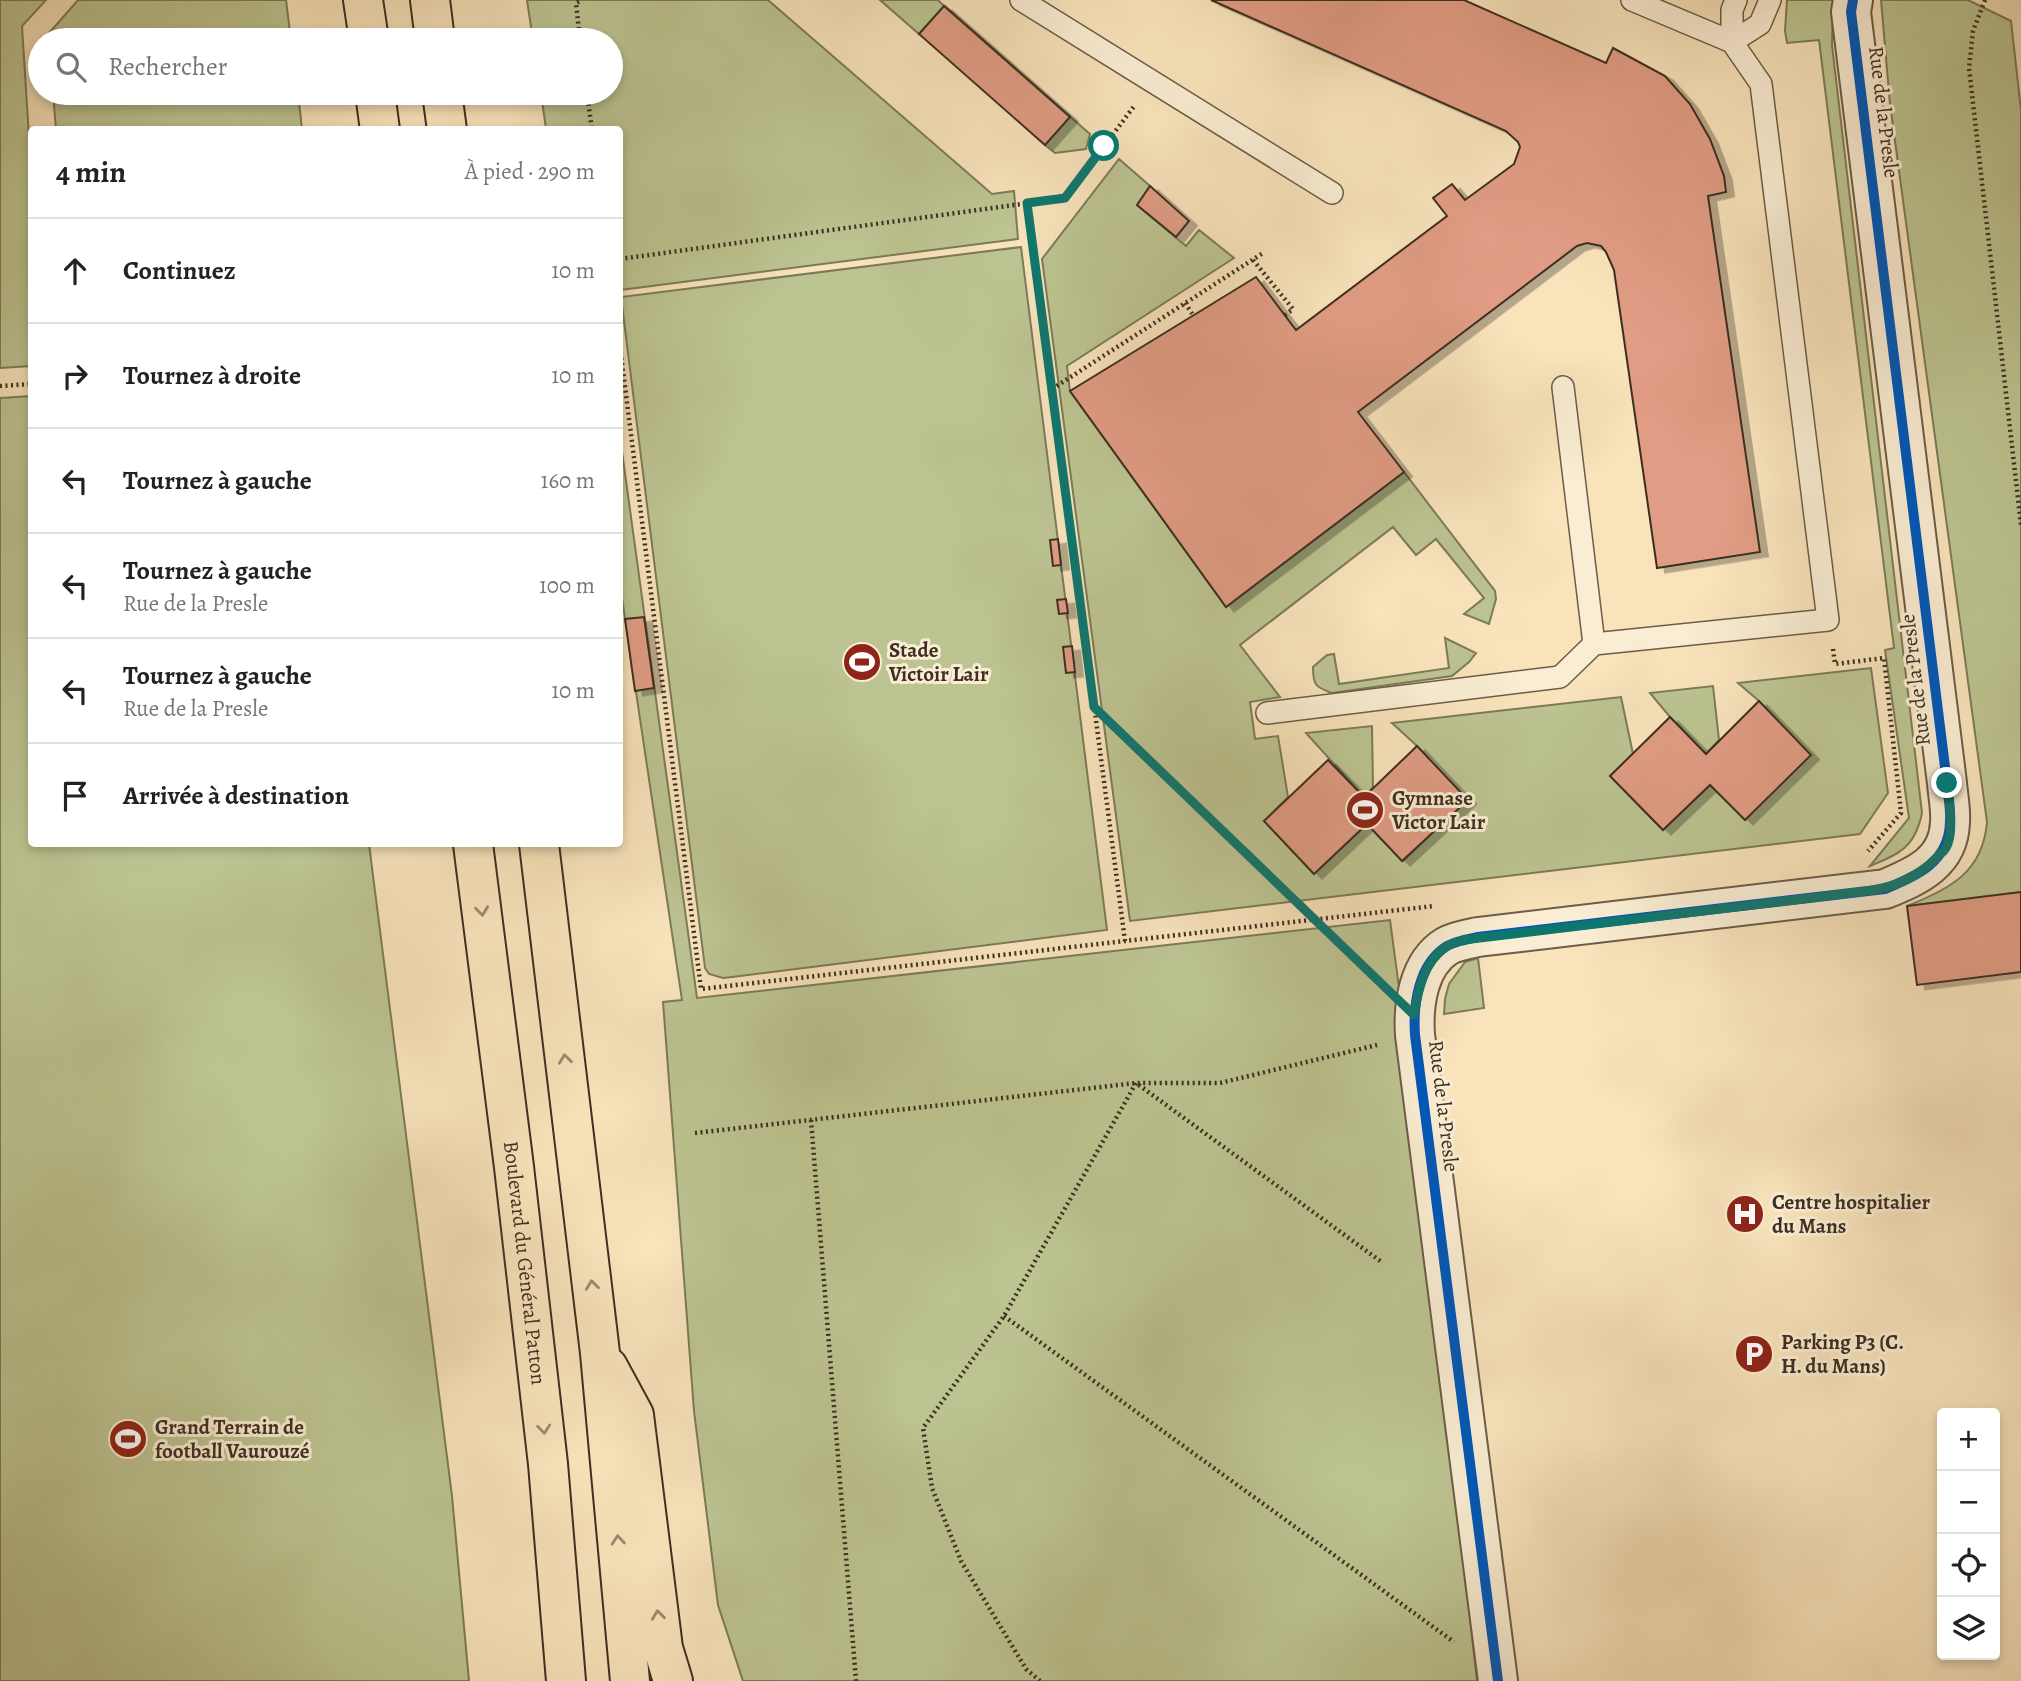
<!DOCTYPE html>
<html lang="fr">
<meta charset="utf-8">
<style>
body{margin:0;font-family:Alegreya,serif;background:#f6f6f6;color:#222}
.controls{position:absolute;right:21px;bottom:21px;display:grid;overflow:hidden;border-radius:7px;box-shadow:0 4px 10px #0003}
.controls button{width:63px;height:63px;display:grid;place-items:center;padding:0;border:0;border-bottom:2px solid #e0e0e0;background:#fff;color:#222;font:35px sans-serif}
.stop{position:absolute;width:21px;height:21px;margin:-16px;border:5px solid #0f766e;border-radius:50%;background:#fff}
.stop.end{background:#0f766e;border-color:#fff;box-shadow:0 2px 7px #0008}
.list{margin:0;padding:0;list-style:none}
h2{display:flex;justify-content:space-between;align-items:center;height:91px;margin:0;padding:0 28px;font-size:30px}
h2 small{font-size:23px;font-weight:400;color:#767676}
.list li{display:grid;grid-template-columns:46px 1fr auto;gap:21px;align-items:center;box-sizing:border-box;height:105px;padding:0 28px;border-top:2px solid #e0e0e0}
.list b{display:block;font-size:26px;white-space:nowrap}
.list p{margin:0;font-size:23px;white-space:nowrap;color:#767676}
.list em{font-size:23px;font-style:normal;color:#767676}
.icon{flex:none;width:38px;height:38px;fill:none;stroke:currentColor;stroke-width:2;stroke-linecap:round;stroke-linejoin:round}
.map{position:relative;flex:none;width:2021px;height:1681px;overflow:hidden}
.search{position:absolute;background:#fff;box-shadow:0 4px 10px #0003;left:28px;top:28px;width:595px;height:77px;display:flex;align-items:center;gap:18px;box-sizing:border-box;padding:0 24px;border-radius:38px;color:#767676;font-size:26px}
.panel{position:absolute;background:#fff;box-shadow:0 4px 10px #0003;left:28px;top:126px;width:595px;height:721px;border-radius:7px}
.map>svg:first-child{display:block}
</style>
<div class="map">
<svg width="2021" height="1681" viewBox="0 0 2021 1681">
<defs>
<filter id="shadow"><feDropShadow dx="8" dy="4.5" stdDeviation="0" flood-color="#0004"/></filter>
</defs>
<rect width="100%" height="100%" fill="#f8e3bb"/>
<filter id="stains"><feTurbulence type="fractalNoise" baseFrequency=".00286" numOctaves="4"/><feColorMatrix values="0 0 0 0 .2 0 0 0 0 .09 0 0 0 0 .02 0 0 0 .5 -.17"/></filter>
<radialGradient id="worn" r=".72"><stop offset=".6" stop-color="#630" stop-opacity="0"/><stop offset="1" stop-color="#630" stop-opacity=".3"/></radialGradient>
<path fill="#bcc491" stroke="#7d7a5a" stroke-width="2" d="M0,0H46L22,26L32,185L31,366L0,368Z
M78,0H286L291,40H50L49,33Z
M527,0H768L992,194L1014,191L1018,239L620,290V130L546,129L541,93H611V40H533Z
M880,0H938L944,6L1090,134L1086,149L1055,153L1045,145L1070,116L945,6L919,34Z
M1787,0H1833L1832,45L1922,813C1915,847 1900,854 1870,866L1909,818L1885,650L1894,648L1819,40L1787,43L1785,31Z
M1881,0H1968L2011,21L2021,110V892L1907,906C1950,889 1983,872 1987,822L1890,104Z
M53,93H298L302,129H56Z
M1119,159L1150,186L1137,205L1186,246L1199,230L1234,258L1067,366L1070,391L1226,607L1404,472L1495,591L1496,599L1489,624L1464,614L1484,598L1436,539L1416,555L1393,527L1240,645L1280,697L1250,702L1255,739L1278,736L1288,797L1264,821L1314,874L1367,824L1403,861L1467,800L1417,746L1392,723L1621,697L1633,754L1610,776L1663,830L1710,785L1759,701L1738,683L1871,668L1888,793L1860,834L1130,921L1042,259Z
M1021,247L1107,930L732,977L723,978L709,974L705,968L621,297Z
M31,396L32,844H369L452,1496L469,1681H0V398Z
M620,437L697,998L1390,920L1408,1055L1477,1681H743L718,1605L694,1411L663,1002L682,1000L620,585Z
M1445,638L1476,653L1469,662L1452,676L1332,693C1315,687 1313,685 1313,667L1327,655L1334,654L1339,684L1449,668Z
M1713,686L1719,740L1706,754L1670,717L1650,693Z
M1372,726L1373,787L1364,797L1306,733Z
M1478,958L1484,1008L1444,1014L1445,999L1449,984L1465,962Z"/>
<path fill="#e09c84" stroke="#3e2f22" stroke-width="2" filter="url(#shadow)" d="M1211,0H1464L1606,63L1613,48L1665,76L1690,104L1710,139L1724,176L1726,192L1708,196L1760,552L1657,568L1614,270L1606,252L1601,246L1587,243L1577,246L1358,412L1404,472L1226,607L1070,391L1256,277L1296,330L1447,216L1433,198L1452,184L1465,200L1514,164L1520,147L1518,142L1506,131Z
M944,6L1070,117L1045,145L919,34Z
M1150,186L1189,221L1176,237L1137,205Z
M1058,539L1061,565L1053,566L1050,540Z
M1066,599L1068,613L1059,614L1057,600Z
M644,617L654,688L635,691L625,619Z
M1072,646L1075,672L1066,673L1063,647Z
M1759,701L1811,755L1745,820L1710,785L1663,830L1610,776L1670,717L1706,754Z
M1417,746L1468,800L1402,861L1367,824L1314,874L1264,821L1328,760L1364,797Z
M2021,892V972L1917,985L1907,906Z"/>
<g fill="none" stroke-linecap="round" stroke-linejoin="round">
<defs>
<path id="service" d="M1021,0L1332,193
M1732,42L1760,24L1770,0
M1732,42V10L1736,0
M1563,387L1594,644
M1267,713L1560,677L1594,644L1828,620L1761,84L1732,42L1632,0"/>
<path id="minor" d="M1498,1681L1415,1035C1413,1005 1418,964 1447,946C1456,941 1468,939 1478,937L1885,889C1917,876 1949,862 1950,822C1951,809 1948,796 1947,783L1851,12L1853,0"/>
<g id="trunk">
<path d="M363,0L369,40"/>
<path d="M430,0L435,40"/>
<path d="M375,93L380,130"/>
<path d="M442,93L447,130"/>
<path id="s1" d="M473,844L514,1167L548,1464L566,1681"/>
<path d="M539,844L600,1353L630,1681"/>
<path d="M608,1367L634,1415L663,1648L673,1681"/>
</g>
</defs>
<use href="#service" stroke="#6c5c48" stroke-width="24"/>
<use href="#minor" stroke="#6c5c48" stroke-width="42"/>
<use href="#trunk" stroke="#3e2f22" stroke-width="42"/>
<path stroke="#3e2f22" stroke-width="4.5" stroke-dasharray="2 3.5" stroke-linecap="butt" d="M1985,0L1973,31L1969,68L2021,525
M580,40L576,3L582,0
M587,93L592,130
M1028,203L1125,941
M620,259L1065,198L1135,105
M1253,260L1293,309L1285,315
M1185,303L1193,315
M620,347L701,989L1434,906
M0,386L32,384
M1052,389L1263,253
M1833,649L1835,664L1884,658L1901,813L1868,851
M1095,708L1379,981
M811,1120L856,1681
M695,1133L1136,1083H1220L1377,1045
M1004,1316L1454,1642
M1040,1681L1026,1669L961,1561L932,1488L923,1428L1004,1316L1136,1083L1383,1263"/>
<use href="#service" stroke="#faedd3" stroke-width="21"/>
<use href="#minor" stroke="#faedd3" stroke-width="38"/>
<use href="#trunk" stroke="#f8e3bb" stroke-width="38"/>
<defs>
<path id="cycleway" d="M1498,1681L1415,1035C1413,1005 1418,964 1447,946C1456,941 1468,939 1478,937L1885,889C1917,876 1949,862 1950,822C1951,809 1948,796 1947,783L1851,12L1853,0"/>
</defs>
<use href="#cycleway" stroke="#faedd3" stroke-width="15"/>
<use href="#cycleway" stroke="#0057b8" stroke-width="10"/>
</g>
<defs><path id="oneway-chevron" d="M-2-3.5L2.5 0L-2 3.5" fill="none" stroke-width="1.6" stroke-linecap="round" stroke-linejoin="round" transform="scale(1.75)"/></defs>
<g stroke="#9b896e">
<use href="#oneway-chevron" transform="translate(482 911) rotate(83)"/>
<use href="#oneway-chevron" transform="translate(565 1059) rotate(-97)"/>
<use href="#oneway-chevron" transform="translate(592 1285) rotate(-97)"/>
<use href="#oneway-chevron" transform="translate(544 1429) rotate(84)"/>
<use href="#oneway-chevron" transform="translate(618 1540) rotate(-95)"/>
<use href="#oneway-chevron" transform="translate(658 1615) rotate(-97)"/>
</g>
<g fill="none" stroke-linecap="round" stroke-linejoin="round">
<path stroke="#0f766e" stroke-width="9" d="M1104,146L1065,198L1027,203L1094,707L1414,1015C1418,991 1424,961 1447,946C1451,944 1458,942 1463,940L1860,892C1892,888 1915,880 1938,856C1940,854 1944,852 1946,848C1955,832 1949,802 1947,783"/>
</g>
<defs>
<symbol id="stadium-disc" viewBox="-11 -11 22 22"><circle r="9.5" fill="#8f2418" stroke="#faedd3"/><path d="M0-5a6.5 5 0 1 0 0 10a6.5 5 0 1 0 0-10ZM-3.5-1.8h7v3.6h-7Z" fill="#fff"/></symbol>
<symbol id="hospital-disc" viewBox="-11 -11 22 22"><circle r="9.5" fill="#8f2418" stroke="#faedd3"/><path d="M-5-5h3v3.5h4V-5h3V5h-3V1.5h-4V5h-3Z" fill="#fff"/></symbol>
<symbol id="parking-disc" viewBox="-11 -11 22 22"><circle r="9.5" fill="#8f2418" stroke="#faedd3"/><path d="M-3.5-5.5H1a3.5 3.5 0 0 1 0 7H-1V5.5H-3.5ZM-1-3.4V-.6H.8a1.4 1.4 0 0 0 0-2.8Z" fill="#fff"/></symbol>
</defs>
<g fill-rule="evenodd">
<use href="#stadium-disc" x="840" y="640" width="44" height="44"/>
<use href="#stadium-disc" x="1343" y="788" width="44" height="44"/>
<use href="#hospital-disc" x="1723" y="1192" width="44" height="44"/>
<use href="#parking-disc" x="1732" y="1332" width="44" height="44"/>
<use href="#stadium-disc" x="106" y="1417" width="44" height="44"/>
</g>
<g text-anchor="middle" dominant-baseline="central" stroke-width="6" stroke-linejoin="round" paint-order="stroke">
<g font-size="21" fill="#3e2f22" stroke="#faedd3">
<text transform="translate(1884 112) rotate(83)">Rue de la Presle</text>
<text transform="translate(1915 680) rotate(-97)">Rue de la Presle</text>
<text transform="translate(1444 1106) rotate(83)">Rue de la Presle</text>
<text stroke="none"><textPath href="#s1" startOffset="422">Boulevard du Général Patton</textPath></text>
</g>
<g font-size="21" font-weight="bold" fill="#3e2f22" stroke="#faedd3" text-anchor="start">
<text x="889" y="650">Stade<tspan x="889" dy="24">Victoir Lair</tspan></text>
<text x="1392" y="798">Gymnase<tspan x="1392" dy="24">Victor Lair</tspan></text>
<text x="1772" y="1202">Centre hospitalier<tspan x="1772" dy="24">du Mans</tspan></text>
<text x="1781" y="1342">Parking P3 (C.<tspan x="1781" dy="24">H. du Mans)</tspan></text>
<text x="155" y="1427">Grand Terrain de<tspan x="155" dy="24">football Vaurouzé</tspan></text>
</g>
</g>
<rect width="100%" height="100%" filter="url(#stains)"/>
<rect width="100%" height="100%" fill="url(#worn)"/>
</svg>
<div class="controls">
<button>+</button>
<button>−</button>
<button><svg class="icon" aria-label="locate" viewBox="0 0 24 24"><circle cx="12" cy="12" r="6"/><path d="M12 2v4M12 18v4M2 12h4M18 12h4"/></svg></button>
<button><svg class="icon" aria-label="layers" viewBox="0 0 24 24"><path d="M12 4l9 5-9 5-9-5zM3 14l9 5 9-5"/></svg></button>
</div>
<div class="stop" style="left:1104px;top:146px"></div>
<div class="stop end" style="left:1947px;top:783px"></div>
<div class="search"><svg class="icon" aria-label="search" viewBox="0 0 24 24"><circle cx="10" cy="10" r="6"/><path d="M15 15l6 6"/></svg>Rechercher</div>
<section class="panel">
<h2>4 min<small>À pied · 290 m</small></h2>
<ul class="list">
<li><svg class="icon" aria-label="ahead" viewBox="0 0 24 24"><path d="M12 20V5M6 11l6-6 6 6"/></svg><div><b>Continuez</b></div><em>10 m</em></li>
<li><svg class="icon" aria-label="right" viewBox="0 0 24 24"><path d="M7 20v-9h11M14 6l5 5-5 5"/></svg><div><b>Tournez à droite</b></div><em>10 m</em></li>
<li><svg class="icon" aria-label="left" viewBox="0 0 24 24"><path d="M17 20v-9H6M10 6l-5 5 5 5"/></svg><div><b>Tournez à gauche</b></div><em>160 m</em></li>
<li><svg class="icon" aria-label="left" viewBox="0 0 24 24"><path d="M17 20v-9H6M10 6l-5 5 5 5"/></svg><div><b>Tournez à gauche</b><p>Rue de la Presle</p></div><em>100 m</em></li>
<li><svg class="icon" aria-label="left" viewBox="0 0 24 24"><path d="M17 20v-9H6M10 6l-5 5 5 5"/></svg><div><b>Tournez à gauche</b><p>Rue de la Presle</p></div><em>10 m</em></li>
<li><svg class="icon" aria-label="arrive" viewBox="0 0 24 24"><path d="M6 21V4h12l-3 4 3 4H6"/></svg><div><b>Arrivée à destination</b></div></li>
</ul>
</section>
</div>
